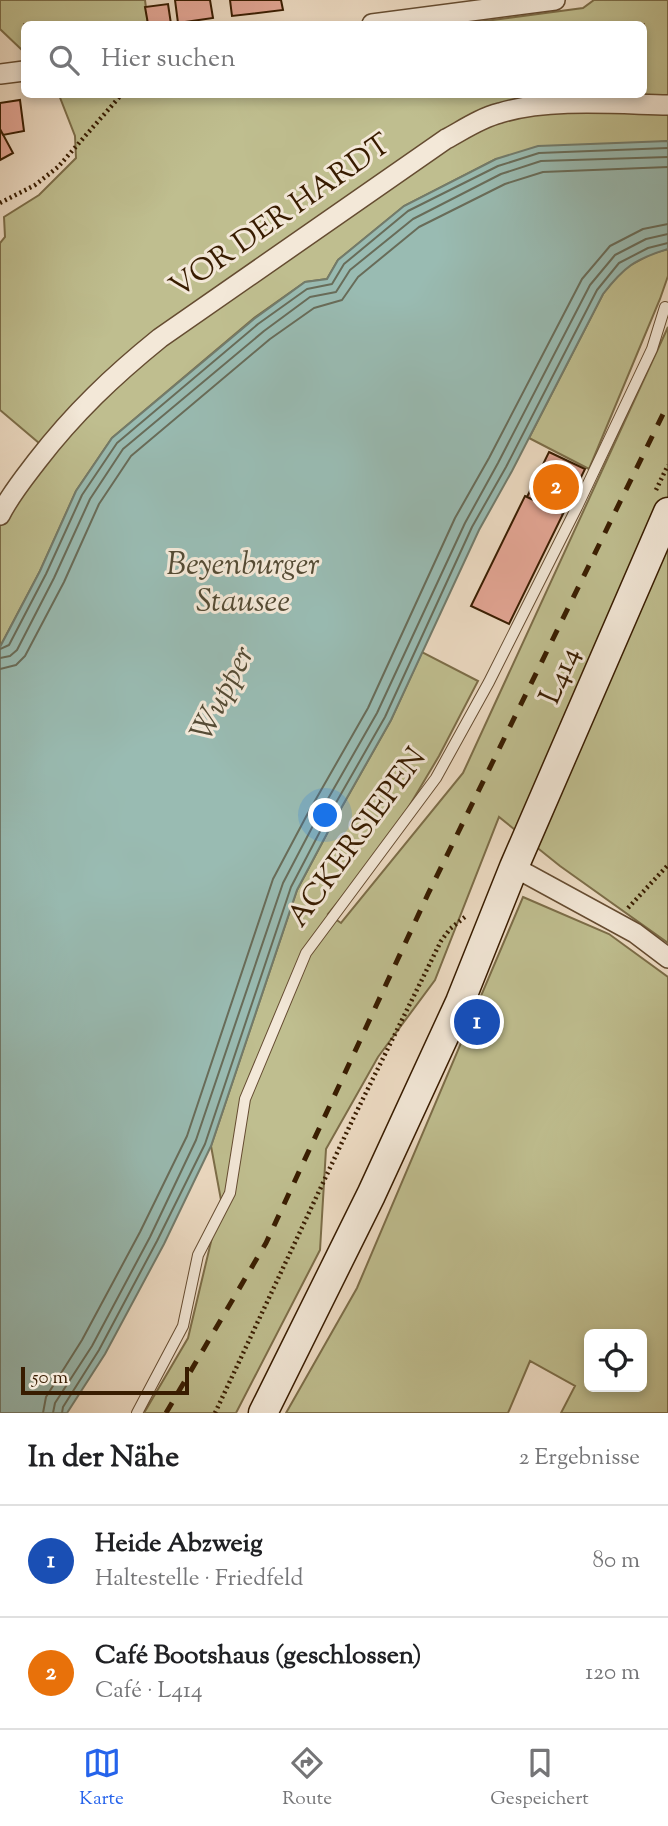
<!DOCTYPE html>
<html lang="de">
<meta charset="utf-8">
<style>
body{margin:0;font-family:"Sorts Mill Goudy",serif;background:#f6f6f6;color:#202124}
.controls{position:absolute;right:21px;bottom:21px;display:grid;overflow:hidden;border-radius:10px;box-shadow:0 4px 10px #0003}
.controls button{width:63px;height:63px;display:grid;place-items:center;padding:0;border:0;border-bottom:2px solid #e0e0e0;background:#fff;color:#202124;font:35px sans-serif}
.scale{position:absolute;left:21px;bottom:18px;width:168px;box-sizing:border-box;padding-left:7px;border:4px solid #381c00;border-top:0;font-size:19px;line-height:24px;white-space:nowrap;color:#381c00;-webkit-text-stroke:5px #f3e8d8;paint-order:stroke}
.you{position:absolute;left:326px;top:816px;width:24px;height:24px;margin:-18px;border:5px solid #fff;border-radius:50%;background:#1a73e8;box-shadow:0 0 0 10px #1a73e833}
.badge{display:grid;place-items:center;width:46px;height:46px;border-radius:50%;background:#2563eb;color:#fff;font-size:23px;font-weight:700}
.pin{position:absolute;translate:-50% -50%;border:4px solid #fff;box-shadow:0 2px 7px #0006}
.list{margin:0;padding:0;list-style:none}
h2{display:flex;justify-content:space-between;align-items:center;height:91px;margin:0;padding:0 28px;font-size:30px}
h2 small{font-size:23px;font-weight:400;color:#757577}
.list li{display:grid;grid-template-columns:46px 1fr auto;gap:21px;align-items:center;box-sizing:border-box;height:112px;padding:0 28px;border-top:2px solid #e0e0e0}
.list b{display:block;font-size:26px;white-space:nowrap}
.list p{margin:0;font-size:23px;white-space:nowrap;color:#757577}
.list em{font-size:23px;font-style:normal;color:#757577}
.icon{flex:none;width:38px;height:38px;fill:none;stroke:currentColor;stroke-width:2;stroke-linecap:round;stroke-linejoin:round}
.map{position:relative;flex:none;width:668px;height:1413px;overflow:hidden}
.search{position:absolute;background:#fff;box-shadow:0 4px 10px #0003;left:21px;right:21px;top:21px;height:77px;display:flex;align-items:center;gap:18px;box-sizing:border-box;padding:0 24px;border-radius:10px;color:#757577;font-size:26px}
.sheet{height:315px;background:#fff}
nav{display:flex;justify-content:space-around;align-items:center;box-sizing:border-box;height:98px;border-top:2px solid #e0e0e0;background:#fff;font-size:19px;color:#757577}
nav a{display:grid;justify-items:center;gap:4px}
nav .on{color:#2563eb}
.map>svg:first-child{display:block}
</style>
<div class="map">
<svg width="668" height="1413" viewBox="0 0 668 1413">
<rect width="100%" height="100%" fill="#eddbc3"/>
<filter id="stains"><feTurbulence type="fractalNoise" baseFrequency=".00286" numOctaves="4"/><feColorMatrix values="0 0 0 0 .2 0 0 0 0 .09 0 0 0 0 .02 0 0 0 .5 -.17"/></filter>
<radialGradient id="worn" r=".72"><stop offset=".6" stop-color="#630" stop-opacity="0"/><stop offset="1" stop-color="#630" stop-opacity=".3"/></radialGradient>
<path fill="#bfbe8f" stroke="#7c6d48" stroke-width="2" fill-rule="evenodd" d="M0,0H145L148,24H24V52L0,29Z
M594,0H668V141L496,159L404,206L338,260L327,279L305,282L254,318L112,438L76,491L40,571L0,647V515L46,449L0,410V243L5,237L4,217L39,195L76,158L75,136L59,95L644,94V24H462L583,8Z
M668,249V276L660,299L589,469L529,438L603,294L623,269L651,254Z
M668,327V943L560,866L499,817L435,980L378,1057L326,1149L320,1250L236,1413H144L188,1338L221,1200L211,1146L297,890L331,826L391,720L422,652L478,681L439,756L389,840L328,914L341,923L463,773Z
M523,897L609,934L668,977V1413H561L575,1386L530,1361L508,1413H286L357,1288ZM589,1334H642V1387H589Z"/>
<path fill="#99bbb2" stroke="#727b6b" stroke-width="2" d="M668,141V249C635,259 624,267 603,294L512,471L479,530L391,720L331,826L297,890L211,1146L164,1244L105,1354L67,1413H0V647L40,571L76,491L112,438L254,319L305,282L327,279L338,260L404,206L496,159L538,146Z"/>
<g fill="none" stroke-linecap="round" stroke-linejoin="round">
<path stroke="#686c59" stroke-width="2" d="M0,649L9,645L46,574L82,495L117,443L258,324L307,289L332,284L344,264L408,211L498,166L539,153L668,148
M0,658L10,656L17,650L54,578L90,499L123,449L264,331L310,297L336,292L350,270L413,219L501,174L541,161L668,157
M0,669L16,665L25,656L64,582L99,504L131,456L270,339L314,308L342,300L358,277L419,227L505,184L543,172L668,167
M43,1413L46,1397L82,1340L140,1232L187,1136L273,879L308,813L368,708L455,518L489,458L582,279L610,246L643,229L668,224
M53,1413L55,1403L92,1346L150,1237L196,1140L283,883L317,818L377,713L465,523L498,463L590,285L615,255L646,239L668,234
M62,1413L63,1407L99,1350L157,1241L205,1144L291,887L325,822L385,717L472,527L506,467L597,290L619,263L648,248L668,243"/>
</g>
<path fill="#e4a695" stroke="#381c00" stroke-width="2" d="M175,0H210L213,18L178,23Z
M230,0H281L283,10L232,16Z
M168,4L171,24H148L145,7Z
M20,100L24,131L3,135L0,129V103Z
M0,129L13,153L0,160Z
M549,452L585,469L563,514L527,497Z
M525,496L563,514L509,624L471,606Z"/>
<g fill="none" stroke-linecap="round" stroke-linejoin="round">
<defs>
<path id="lane" d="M137,1413L183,1326L198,1255L230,1193L245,1099L306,953L436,778L489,682L577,507L652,349L665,307"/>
<path id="street" d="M372,24L555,0
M0,74L24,71
M0,515C10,495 24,478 37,461C74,413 113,376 160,338L446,139C463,130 480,118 500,113C549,98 617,104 668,105
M514,867L635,933L668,958"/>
<path id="secondary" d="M263,1413L371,1195L460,1002L514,867L668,512"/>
</defs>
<use href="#lane" stroke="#654c31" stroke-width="12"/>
<use href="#street" stroke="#654c31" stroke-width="22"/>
<use href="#secondary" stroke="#381c00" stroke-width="31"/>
<path stroke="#381c00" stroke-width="4.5" stroke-dasharray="2 3.5" stroke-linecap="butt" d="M0,203L35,185L58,167L122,94
M656,490L668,465
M628,908L668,865
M215,1413L352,1121L441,941L450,929L466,916"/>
<use href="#lane" stroke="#f3e8d8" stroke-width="10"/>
<use href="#street" stroke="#f3e8d8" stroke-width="19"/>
<use href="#secondary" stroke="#f3e8d8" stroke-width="28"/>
<path stroke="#381c00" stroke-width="5" stroke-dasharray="12 12" stroke-linecap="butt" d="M166,1413L266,1243L428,894L668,404"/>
</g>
<g text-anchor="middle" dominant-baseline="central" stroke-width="6" stroke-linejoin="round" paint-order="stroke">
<g font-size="30" fill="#381c00" stroke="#f3e8d8">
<text transform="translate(281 217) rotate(-35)">VOR DER HARDT</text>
<text transform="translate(561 676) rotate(-67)">L414</text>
<text transform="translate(358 838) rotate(-54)">ACKERSIEPEN</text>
</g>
<g font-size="32" font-style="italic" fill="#554c35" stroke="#f3e8d8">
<text x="243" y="566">Beyenburger<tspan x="243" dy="37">Stausee</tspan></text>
<text transform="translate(224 694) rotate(-63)">Wupper</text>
</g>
</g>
<rect width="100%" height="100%" filter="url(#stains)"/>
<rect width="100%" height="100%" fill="url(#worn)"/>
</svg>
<div class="controls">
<button><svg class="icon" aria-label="locate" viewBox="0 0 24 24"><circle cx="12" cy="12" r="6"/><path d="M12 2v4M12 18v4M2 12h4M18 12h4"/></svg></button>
</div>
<div class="scale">50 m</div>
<div class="you"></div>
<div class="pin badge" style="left:477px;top:1022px;background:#1a4fb4">1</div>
<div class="pin badge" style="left:556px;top:487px;background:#e8710a">2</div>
<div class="search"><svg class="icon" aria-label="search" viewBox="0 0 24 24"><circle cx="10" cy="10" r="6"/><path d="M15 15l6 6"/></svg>Hier suchen</div>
</div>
<section class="sheet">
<h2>In der Nähe<small>2 Ergebnisse</small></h2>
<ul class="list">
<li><span class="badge" style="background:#1a4fb4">1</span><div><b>Heide Abzweig</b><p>Haltestelle · Friedfeld</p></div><em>80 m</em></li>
<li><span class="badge" style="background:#e8710a">2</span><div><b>Café Bootshaus (geschlossen)</b><p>Café · L414</p></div><em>120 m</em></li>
</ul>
</section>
<nav>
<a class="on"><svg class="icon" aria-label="map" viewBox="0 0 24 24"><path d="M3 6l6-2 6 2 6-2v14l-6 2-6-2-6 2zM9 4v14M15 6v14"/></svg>Karte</a>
<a><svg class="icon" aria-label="directions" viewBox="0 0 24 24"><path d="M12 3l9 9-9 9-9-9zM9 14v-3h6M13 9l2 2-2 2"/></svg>Route</a>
<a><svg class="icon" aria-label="saved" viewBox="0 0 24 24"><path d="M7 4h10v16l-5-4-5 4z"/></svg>Gespeichert</a>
</nav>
